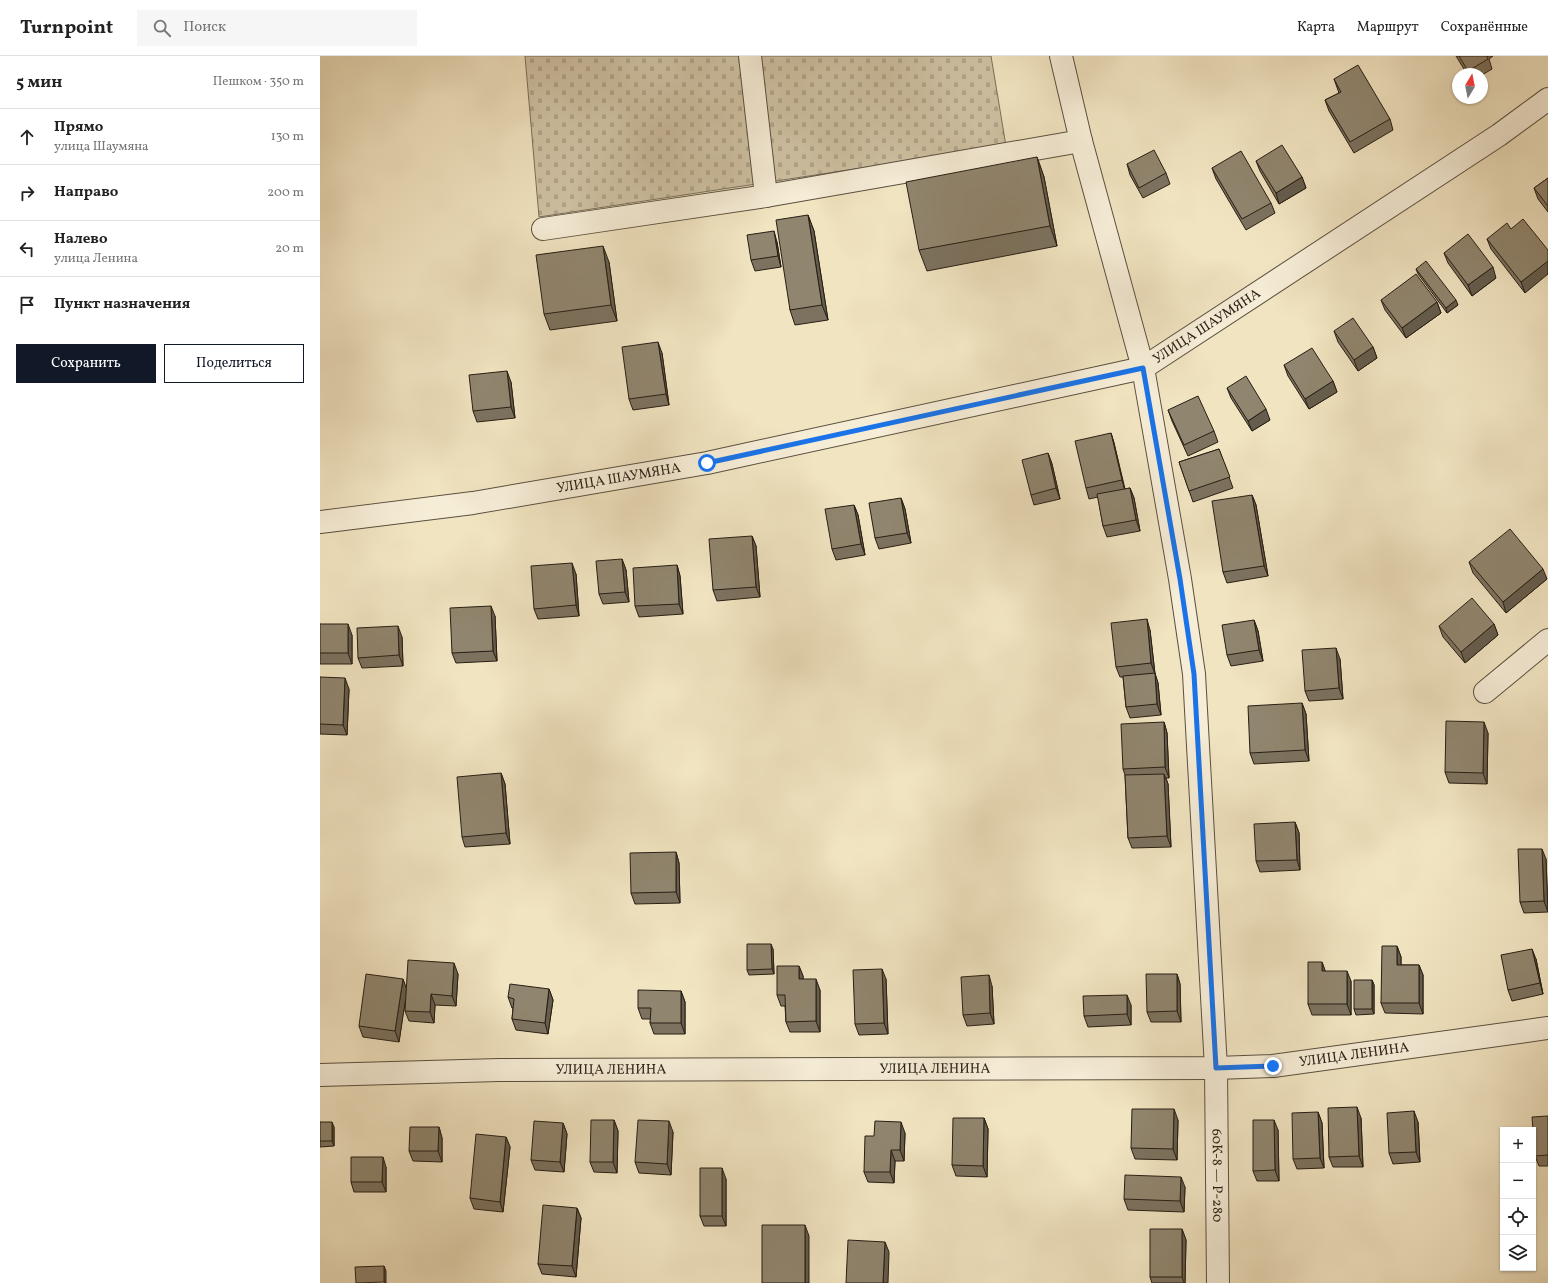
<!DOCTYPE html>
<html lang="ru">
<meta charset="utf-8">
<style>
body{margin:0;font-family:Vollkorn,serif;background:#f6f6f6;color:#222}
.controls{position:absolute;right:12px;bottom:12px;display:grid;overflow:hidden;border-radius:0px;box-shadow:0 1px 3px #0004}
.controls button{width:36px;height:36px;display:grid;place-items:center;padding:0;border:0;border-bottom:1px solid #e0e0e0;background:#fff;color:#222;font:20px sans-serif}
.compass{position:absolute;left:1132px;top:12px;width:36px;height:36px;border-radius:50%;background:#fff;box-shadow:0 1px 3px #0004;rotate:10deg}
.stop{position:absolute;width:12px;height:12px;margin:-9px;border:3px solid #1a73e8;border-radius:50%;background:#fff}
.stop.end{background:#1a73e8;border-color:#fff;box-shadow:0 1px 4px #0008}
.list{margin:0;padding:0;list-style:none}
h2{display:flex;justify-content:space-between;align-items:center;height:52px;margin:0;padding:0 16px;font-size:17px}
h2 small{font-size:13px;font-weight:400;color:#767676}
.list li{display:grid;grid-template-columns:26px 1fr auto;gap:12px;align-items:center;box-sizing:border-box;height:56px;padding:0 16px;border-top:1px solid #e0e0e0}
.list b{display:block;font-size:15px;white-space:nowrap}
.list p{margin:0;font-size:13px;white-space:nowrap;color:#767676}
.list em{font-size:13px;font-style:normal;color:#767676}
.actions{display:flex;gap:8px;padding:12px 16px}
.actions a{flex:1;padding:9px 0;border:1px solid #111827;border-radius:0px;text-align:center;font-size:14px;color:#111827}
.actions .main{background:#111827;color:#fff}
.icon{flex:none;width:22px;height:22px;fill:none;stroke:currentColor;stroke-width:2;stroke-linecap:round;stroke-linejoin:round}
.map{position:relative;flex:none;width:1228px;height:1227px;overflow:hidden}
header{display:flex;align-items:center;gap:24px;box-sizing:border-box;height:56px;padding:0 20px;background:#fff;border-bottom:1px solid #e0e0e0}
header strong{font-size:19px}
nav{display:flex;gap:22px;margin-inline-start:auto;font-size:14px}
.search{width:280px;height:36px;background:#f6f6f6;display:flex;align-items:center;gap:10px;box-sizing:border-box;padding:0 14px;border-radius:0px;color:#767676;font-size:15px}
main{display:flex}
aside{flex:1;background:#fff}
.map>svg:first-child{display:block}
</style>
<header>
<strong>Turnpoint</strong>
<div class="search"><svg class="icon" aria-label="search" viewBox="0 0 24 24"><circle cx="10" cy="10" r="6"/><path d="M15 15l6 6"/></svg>Поиск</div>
<nav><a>Карта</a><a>Маршрут</a><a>Сохранённые</a></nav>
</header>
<main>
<aside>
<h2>5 мин<small>Пешком · 350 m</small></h2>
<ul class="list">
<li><svg class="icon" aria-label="ahead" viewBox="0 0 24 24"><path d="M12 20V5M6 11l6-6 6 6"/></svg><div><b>Прямо</b><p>улица Шаумяна</p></div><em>130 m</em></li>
<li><svg class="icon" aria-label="right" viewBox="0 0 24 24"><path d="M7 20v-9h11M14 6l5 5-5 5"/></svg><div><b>Направо</b></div><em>200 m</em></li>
<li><svg class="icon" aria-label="left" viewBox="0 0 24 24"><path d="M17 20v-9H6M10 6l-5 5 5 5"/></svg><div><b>Налево</b><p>улица Ленина</p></div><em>20 m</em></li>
<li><svg class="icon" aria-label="arrive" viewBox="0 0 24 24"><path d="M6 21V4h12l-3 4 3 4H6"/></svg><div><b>Пункт назначения</b></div></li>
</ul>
<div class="actions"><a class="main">Сохранить</a><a>Поделиться</a></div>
</aside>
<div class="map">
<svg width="1228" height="1227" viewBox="0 0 1228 1227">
<defs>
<pattern id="cemetery-stones" width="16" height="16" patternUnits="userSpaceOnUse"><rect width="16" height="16" fill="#cfc2a4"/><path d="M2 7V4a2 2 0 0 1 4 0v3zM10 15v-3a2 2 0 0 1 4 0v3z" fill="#b2a68c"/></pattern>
</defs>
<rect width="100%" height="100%" fill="#f1e4c1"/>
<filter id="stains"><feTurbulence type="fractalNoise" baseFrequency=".005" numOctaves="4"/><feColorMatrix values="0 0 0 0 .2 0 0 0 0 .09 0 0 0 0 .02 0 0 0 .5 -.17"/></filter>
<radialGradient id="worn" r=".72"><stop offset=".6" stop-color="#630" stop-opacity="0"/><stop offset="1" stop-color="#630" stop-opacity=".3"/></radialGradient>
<path fill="url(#cemetery-stones)" stroke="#7b705c" d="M205,0H671L686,90L219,161Z"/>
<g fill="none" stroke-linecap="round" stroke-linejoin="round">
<defs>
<g id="minor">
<path d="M430,0L446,140"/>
<path id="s1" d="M741,0L761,85L823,312L860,523L874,618L896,1012L898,1227"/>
<path d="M223,173L446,140L761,85"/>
<path id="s2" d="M0,466L153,447L387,407L823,312L1179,79L1228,43"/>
<path d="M1165,636L1228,584"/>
<path id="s3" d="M0,1019L179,1014L896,1012L953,1010L1228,972"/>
</g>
</defs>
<use href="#minor" stroke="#5a503f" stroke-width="24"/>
<use href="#minor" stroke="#f6edd7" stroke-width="22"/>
</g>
<path fill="#7c725f" stroke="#271e14" d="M1136,0H1173L1169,3L1172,13L1162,19V18H1147Z
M1014,23L1070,63L1073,74L1034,97L1009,55L1005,44L1019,37Z
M717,101L724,121L737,190L607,215L599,194Z
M936,105L982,121L986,132L959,148L940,115Z
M807,108L846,117L850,128L823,142L810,119Z
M892,112L951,147L955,157L926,174L896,123Z
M1228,122V156L1218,143L1214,132Z
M488,159L494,175L508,264L475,269L470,254Z
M1191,173L1205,237L1171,193L1167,183Z
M457,186L461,211L435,215L431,204Z
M1124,197L1176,222L1152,240L1128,207Z
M289,206L297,265L230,274L224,258Z
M1096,213L1138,249L1127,257L1098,218Z
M1061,244L1117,246L1121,257L1086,282L1065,254Z
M1014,275L1053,291L1057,302L1038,315L1018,286Z
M342,297L349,349L313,354L309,343Z
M964,309L1013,325L1017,336L989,353L968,320Z
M191,326L195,362L157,366L153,355Z
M907,332L950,364L932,375L911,342Z
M848,354L894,375L898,386L868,400L852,365Z
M791,377L794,387L805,433L810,432L814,442L820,475L787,481L783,470L778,441L769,443L766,432Z
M899,393L913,432L873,446L859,406Z
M728,397L732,408L740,443L714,449L711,439Z
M932,439L936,449L948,520L907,527L903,516Z
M581,442L585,453L591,487L559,493L555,482Z
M534,449L538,459L545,499L516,504L512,493Z
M432,480L436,490L440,541L397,545L393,534Z
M302,503L306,514L309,546L283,548L279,538Z
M1149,506L1227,523L1186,557L1153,517Z
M357,509L360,520L363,558L319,561L315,550Z
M256,518L259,560L218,563L214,553Z
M175,560L177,605L136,607L132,597Z
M934,564L938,575L943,605L911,610L907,599Z
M0,568L32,579V608H0Z
M1174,568L1178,579L1145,607L1123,581L1119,570Z
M830,574L835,618L838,627L841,659L810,662L806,651L803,621H800L796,611Z
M82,581L83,610L42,612L38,602Z
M1020,603L1023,643L989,645L985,635Z
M0,621L29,633L27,679L0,678Z
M982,647L986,658L989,705L934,708L930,697Z
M844,666L847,677L849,722H846L848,728L851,791L812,792L808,782L805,719L803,713Z
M1168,677L1167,728L1129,727L1125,716Z
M181,717L185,728L190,788L145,791L142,781Z
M975,766L979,777L980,814L940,816L936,805Z
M356,796L359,807L360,847L315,848L311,837Z
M1226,803L1228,856L1204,857L1200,846Z
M1077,890L1081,901V909H1099L1103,919V958L1065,957L1061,947Z
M453,893L454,918L429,919L427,914Z
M1216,903L1223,938L1192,945L1188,934Z
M1002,906L1005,915L1031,925V959H992L988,948Z
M479,910L483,920V923L500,934V976H470L466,966L465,950H461L457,939Z
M138,918L136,950L115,949L114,967L89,965L85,955L86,937L79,986L43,981L39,970L83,923L86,934Z
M857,918L860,928L861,966H831L827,956Z
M566,923L568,978L539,979L535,968Z
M1052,924L1054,929V958L1036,959L1034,953Z
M672,930L674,968L647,970L643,959Z
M229,933L233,944L228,978L196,974L192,963L193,952H192L188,941Z
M361,935L365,946V978H334L330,967L331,963H322L318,952Z
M811,949V969L768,971L764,960Z
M998,1056L1002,1067L1004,1112L977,1113L973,1103Z
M1228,1060V1110H1219L1215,1100Z
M664,1062L668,1073L667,1121L636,1120L632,1109Z
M1041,1062L1043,1111H1013L1009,1101Z
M294,1064L298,1075L297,1117L274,1116L270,1106Z
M858,1064L857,1104L815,1103L811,1092Z
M0,1066L14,1071V1090L0,1091Z
M1098,1066L1100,1106L1073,1108L1069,1097Z
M243,1067L247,1078L244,1116L215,1114L211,1104Z
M119,1071L122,1082V1106L93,1105L89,1095Z
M958,1074L959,1125H937L933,1115Z
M353,1076L351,1119L319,1117L315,1106Z
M585,1077L584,1105H575L574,1127L548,1126L544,1116L554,1080Z
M186,1081L190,1091L183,1156L154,1153L150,1142Z
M66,1111V1136H34L31,1126Z
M406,1123V1170H384L380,1160Z
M865,1131L864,1156L808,1154L804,1143Z
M257,1152L261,1162L256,1221L222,1218L218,1208Z
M862,1173L866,1184L865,1227H832L830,1221Z"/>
<path fill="#655d4d" stroke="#271e14" d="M717,101L724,121L737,190L730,170Z
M982,121L986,132L959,148L956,137Z
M488,159L494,175L508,264L502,249Z
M454,175L457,186L461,211L458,200Z
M283,190L289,206L297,265L291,249Z
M1228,205V218L1205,237L1201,226Z
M1173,211L1176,222L1152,240L1148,229Z
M1136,244L1138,249L1127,257L1126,252Z
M1117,246L1121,257L1086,282L1082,272Z
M338,286L342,297L349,349L346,338Z
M1053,291L1057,302L1038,315L1034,304Z
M187,315L191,326L195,362L191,351Z
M1013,325L1017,336L989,353L985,343Z
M946,353L950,364L932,375L928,365Z
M791,377L794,387L805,435L802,424Z
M728,397L732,408L740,443L736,432Z
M810,432L814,442L820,475L816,464Z
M932,439L936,449L948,520L944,510Z
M581,442L585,453L591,487L587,477Z
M534,449L538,459L545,499L541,488Z
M432,480L436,490L440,541L436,531Z
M302,503L306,514L309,546L305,536Z
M252,507L256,518L259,560L256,549Z
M357,509L360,520L363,558L359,548Z
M1223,513L1227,523L1186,557L1183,546Z
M171,550L175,560L177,605L173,595Z
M827,563L830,574L835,618L831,607Z
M934,564L938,575L943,605L939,594Z
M28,568L32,579V608L28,597Z
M1174,568L1178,579L1145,607L1141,596Z
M78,570L82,581L83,610L79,599Z
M1016,592L1020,603L1023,643L1019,632Z
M835,617L838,627L841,659L837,648Z
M25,622L29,633L27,679L23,669Z
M982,647L986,658L989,705L985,694Z
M844,666L847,677L849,722L845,711Z
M1164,666L1168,677L1167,728L1163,717Z
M181,717L185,728L190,788L186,777Z
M844,718L848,728L851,791L847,780Z
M975,766L979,777L980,814L977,804Z
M1222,793L1226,803L1228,856L1224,845Z
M356,796L359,807L360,847L356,836Z
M451,888L453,893L454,918L452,913Z
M1077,890L1081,901V919L1077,909Z
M1212,893L1216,903L1223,938L1220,927Z
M1002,906L1006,917L1002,915Z
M134,907L138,918L136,950L132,940Z
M1099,909L1103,919V958L1099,947Z
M479,910L483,920V934L479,923Z
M562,913L566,923L568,978L564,967Z
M1027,915L1031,925V959L1027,948Z
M857,918L860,928L861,966L857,955Z
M669,919L672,930L674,968L670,957Z
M83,923L87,934L79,986L75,975Z
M496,923L500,934V976L496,965Z
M1052,924L1054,929V958L1052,953Z
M229,933L233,944L228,978L225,967Z
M361,935L365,946V978L361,967Z
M111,938L115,949L114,967L110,956Z
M807,939L811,949V969L807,958Z
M1037,1051L1041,1062L1043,1111L1039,1100Z
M854,1053L858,1064L857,1104L853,1093Z
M1094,1055L1098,1066L1100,1106L1096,1096Z
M998,1056L1002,1067L1004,1112L1000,1102Z
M664,1062L668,1073L667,1121L663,1110Z
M294,1064L298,1075L297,1117L293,1106Z
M954,1064L958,1074L959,1125L955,1114Z
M349,1065L353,1076L351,1119L347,1108Z
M12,1066L14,1071V1090L12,1085Z
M581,1066L585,1077L584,1105L580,1094Z
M243,1067L247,1078L244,1116L240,1106Z
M119,1071L122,1082V1106L118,1095Z
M186,1081L190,1091L183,1156L180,1146Z
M571,1094L575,1105L574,1127L570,1116Z
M63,1101L66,1111V1136L62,1126Z
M402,1112L406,1123V1170L402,1160Z
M861,1121L865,1131L864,1156L860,1145Z
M257,1152L261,1162L256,1221L252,1210Z
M485,1169L489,1180V1227H485Z
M862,1173L866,1184L865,1227H864L862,1221Z
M565,1186L569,1196L568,1227H563Z
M64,1210L66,1215V1227H65L64,1226Z"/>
<path fill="#90856e" stroke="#271e14" d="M1139,0H1167L1168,3L1148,15Z
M1038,9L1070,63L1030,86L1005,44L1021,36L1014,23Z
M962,89L982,121L956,137L936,105Z
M834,94L846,117L819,132L807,108Z
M921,95L951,147L922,163L892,112Z
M717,101L730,170L599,194L586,126Z
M1228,122V150L1214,132Z
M488,159L502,249L470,254L456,164Z
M1203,163L1228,194V205L1201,226L1167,183L1187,167L1191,173Z
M454,175L458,200L431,204L427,179Z
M1148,178L1173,211L1148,229L1124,197Z
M283,190L291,249L224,258L216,199Z
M1106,205L1136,244L1126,252L1096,213Z
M1096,218L1117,246L1082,272L1061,244Z
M1033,262L1053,291L1034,304L1014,275Z
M338,286L346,338L309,343L302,291Z
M992,292L1013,325L985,343L964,309Z
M187,315L191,351L153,355L149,319Z
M926,320L946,353L928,365L907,332Z
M878,340L894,375L864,389L848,354Z
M791,377L802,424L766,432L755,385Z
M899,393L910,421L869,435L859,406Z
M728,397L736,432L711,439L702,404Z
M810,432L816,464L783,470L777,438Z
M932,439L944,510L903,516L892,445Z
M581,442L587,477L555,482L549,447Z
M534,449L541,488L512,493L505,453Z
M1190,473L1223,513L1183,546L1149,506Z
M432,480L436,531L393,534L389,483Z
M302,503L305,536L279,538L276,505Z
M252,507L256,549L214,553L211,510Z
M357,509L359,548L315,550L313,512Z
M1152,542L1174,568L1141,596L1119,570Z
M171,550L173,595L132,597L130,552Z
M827,563L831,607L796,611L791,567Z
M934,564L939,594L907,599L902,569Z
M0,568H28V597H0Z
M78,570L79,599L38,602L37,572Z
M1016,592L1019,632L985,635L982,594Z
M835,617L837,648L806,651L803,620Z
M0,621L25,622L23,669L0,668Z
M982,647L985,694L930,697L928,650Z
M1126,665L1164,666L1163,717L1125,716Z
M844,666L845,711L803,713L801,668Z
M181,717L186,777L142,781L137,721Z
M844,718L847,780L808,782L805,719Z
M975,766L977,804L936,805L934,768Z
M1198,793H1222L1224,845L1200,846Z
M356,796V836L311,837L310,797Z
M427,888H451L452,913L427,914Z
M1062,890H1077V909H1099V947H1061Z
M1212,893L1220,927L1188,934L1181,899Z
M88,904L134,907L132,940L111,938L110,956L85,955Z
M988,906H1002V915H1027V948H988Z
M457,910H479V923H496V965L466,966L465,939H457Z
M562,913L564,967L535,968L533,914Z
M46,918L83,923L75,975L39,970Z
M826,918H857V955L827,956Z
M669,919L670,957L643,959L641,921Z
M1034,924H1052V953H1034Z
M190,928L229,933L225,967L192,963L194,943L188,941Z
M318,934L361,935V967H330L331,952H318Z
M807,939V958L764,960L763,940Z
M1037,1051L1039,1100L1009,1101L1008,1052Z
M812,1053H854L853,1093L811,1092Z
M1094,1055L1096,1096L1069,1097L1067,1057Z
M998,1056L1000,1102L973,1103L972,1057Z
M1228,1060V1099L1215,1100L1212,1061Z
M633,1062H664L663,1110L632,1109Z
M271,1064H294L293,1106H270Z
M318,1064L349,1065L347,1108L315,1106Z
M933,1064H954L955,1114L933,1115Z
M214,1065L243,1067L240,1106L211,1104Z
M555,1065L581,1066L580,1094H571L570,1116H544L545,1080H554Z
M0,1066H12V1085H0Z
M90,1071H119L118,1095H89Z
M156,1078L186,1081L180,1146L150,1142Z
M31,1101H63L62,1126H31Z
M380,1112H402V1160H380Z
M805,1119L861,1121L860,1145L804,1143Z
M223,1149L257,1152L252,1210L218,1208Z
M442,1169H485V1227H442Z
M830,1173H862V1221H830Z
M528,1184L565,1186L563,1227H526Z
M64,1210V1226L36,1227L35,1211Z"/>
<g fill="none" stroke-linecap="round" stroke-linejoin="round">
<path stroke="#1a73e8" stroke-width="5" d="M387,407L823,312L860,523L874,618L896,1012L953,1010"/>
</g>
<g text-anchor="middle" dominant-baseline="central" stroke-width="3" stroke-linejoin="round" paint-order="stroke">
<g font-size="14" fill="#271e14" stroke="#f6edd7">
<text stroke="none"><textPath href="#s2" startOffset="914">УЛИЦА ШАУМЯНА</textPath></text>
<text stroke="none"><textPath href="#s2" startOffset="302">УЛИЦА ШАУМЯНА</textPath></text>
<text stroke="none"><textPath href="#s3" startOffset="1035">УЛИЦА ЛЕНИНА</textPath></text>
<text stroke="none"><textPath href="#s3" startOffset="291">УЛИЦА ЛЕНИНА</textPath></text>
<text stroke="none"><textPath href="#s3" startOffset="615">УЛИЦА ЛЕНИНА</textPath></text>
<text stroke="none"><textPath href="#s1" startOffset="1135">60К-8 — Р-280</textPath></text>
</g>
</g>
<rect width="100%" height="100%" filter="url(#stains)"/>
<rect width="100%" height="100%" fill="url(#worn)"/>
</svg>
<div class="controls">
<button>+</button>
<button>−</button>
<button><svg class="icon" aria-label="locate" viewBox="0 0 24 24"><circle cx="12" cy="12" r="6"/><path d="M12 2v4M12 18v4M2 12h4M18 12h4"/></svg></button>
<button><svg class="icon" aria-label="layers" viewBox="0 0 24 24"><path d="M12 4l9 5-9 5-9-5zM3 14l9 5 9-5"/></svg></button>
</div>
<svg class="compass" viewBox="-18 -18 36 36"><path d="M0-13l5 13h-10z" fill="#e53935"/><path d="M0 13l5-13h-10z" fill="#767676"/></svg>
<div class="stop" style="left:387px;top:407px"></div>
<div class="stop end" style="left:953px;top:1010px"></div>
</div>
</main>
